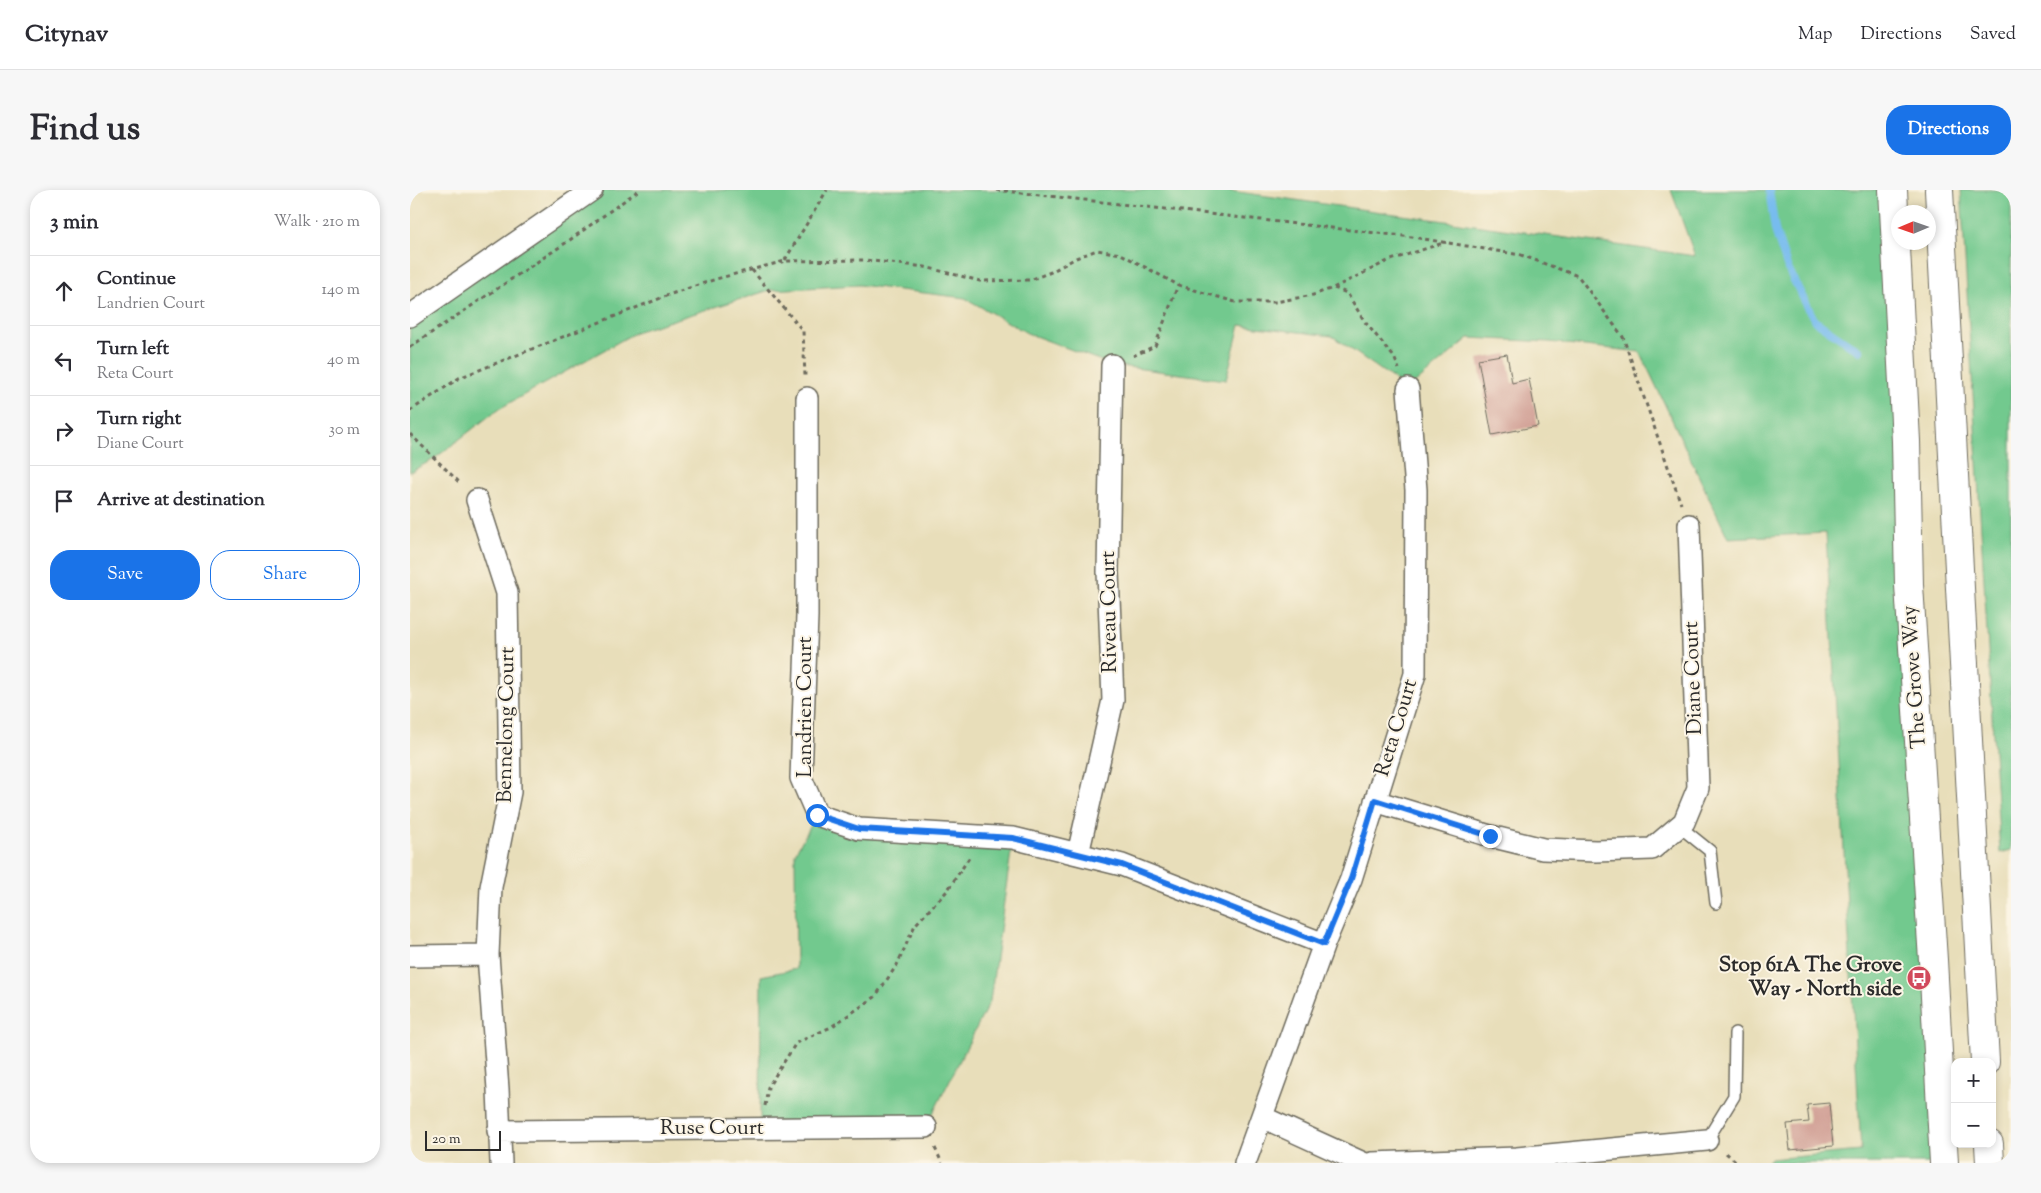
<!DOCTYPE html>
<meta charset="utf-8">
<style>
body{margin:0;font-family:"Sorts Mill Goudy",serif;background:#f7f7f7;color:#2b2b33}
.controls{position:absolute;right:15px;bottom:15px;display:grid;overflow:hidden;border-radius:10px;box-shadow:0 2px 8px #0003}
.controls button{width:45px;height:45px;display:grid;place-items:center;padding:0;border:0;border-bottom:1px solid #e1e1e2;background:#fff;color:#2b2b33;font:25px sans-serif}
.compass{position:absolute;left:1481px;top:15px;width:45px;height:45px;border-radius:50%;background:#fff;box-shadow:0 2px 8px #0003;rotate:268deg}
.scale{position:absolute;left:15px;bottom:12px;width:76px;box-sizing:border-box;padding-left:5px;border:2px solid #2b2b2b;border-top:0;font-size:14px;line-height:18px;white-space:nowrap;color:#2b2b2b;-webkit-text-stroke:4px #fcf5e5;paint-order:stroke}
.stop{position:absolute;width:15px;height:15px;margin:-11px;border:4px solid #1a73e8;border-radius:50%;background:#fff}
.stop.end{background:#1a73e8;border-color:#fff;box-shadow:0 1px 5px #0008}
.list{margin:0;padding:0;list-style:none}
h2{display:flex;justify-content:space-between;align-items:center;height:65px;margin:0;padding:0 20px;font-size:21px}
h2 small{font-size:16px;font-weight:400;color:#7c7c81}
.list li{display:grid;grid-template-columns:32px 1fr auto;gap:15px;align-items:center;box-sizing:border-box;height:70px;padding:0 20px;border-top:1px solid #e1e1e2}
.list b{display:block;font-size:19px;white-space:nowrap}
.list p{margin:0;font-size:16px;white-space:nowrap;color:#7c7c81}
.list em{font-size:16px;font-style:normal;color:#7c7c81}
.actions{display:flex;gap:10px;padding:15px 20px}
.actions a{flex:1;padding:11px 0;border:1px solid #1a73e8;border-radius:20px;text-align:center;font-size:18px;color:#1a73e8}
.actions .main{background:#1a73e8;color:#fff}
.icon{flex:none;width:28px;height:28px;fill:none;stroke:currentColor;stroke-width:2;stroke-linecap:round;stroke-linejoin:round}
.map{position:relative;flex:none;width:1601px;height:973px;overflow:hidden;border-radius:20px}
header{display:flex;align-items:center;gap:30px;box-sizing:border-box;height:70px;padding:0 25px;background:#fff;border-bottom:1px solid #e1e1e2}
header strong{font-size:24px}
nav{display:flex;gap:28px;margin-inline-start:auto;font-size:18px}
.intro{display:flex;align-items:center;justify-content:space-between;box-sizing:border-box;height:120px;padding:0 30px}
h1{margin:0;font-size:35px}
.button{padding:12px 22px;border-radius:20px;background:#1a73e8;color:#fff;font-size:18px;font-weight:700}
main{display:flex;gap:30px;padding:0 30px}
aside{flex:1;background:#fff;border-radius:20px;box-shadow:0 2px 8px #0003}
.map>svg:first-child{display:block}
</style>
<header>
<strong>Citynav</strong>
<nav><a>Map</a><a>Directions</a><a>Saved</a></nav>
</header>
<div class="intro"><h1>Find us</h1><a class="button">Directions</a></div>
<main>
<aside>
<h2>3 min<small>Walk · 210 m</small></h2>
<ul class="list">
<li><svg class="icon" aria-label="ahead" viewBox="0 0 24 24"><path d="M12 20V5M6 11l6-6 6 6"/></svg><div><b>Continue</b><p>Landrien Court</p></div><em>140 m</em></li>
<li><svg class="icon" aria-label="left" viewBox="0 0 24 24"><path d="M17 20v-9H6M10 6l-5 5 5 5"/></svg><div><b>Turn left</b><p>Reta Court</p></div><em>40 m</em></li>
<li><svg class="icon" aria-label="right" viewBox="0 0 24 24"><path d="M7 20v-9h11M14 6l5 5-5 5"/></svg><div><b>Turn right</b><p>Diane Court</p></div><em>30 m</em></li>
<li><svg class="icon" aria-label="arrive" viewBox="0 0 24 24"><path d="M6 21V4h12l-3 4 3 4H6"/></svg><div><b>Arrive at destination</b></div></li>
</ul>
<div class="actions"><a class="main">Save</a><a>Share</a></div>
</aside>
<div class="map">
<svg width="1601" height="973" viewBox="0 0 1601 973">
<rect width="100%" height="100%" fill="#fcf5e5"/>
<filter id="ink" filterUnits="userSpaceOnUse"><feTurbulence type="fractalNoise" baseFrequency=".02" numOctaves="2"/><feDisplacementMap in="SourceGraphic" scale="10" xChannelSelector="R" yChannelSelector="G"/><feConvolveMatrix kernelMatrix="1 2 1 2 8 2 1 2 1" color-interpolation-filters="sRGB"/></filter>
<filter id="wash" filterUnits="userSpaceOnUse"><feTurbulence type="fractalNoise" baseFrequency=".0096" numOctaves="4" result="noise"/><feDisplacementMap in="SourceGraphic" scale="20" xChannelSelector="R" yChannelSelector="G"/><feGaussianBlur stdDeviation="1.12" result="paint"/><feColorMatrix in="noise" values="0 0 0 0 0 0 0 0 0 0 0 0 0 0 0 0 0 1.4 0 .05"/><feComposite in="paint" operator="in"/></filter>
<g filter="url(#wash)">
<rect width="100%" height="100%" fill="#e8deba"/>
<path fill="#72c98e" stroke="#4e7a5c" d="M182,0H814L1285,66L1261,0H1482L1533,973H1357L1360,969L1451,961L1416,343L1318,348L1230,162L1139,152L1059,148L998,199L922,146L830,135L816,190L702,175L617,143L555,108L449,95L360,100L228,141L87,220L24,269L0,282V126Z
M1551,0H1601V660L1590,663Z
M407,625L603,648L580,811L516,937L350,938L351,786L386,779L385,663Z"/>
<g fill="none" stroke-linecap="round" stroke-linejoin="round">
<path stroke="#77bcee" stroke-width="8" d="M1359,0L1365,40L1378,79L1405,131L1449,161"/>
</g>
<g id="blocks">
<path fill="#cd988e" d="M1097,164L1102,193L1119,189L1128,236L1082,245L1068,169Z
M1419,913L1423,956L1380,960L1377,934L1399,932L1397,915Z"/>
</g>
</g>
<g filter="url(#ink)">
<use href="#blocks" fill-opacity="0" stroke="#6d6a5d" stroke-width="1"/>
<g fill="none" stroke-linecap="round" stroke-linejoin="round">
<defs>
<path id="lane" d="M1269,636L1300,661L1306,713
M1297,950L1324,906L1325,843"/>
<path id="street" d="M0,126L182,0
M397,208V426L391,588L407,625L449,639L603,648L712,675L914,754
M67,310L97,403L100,602L81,697L78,765L88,899L91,973
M965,611L1080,646L1133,659L1186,661L1242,659L1274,632L1288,598L1279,335
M668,664L703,510L698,382L702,175
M0,766L78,765
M852,927L953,973
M88,941L516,937
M835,973L914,754L941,689L1005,484L1006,300L998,199
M962,973L1107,968L1297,950"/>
<path id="secondary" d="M1483,0L1496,251L1499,395L1523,770L1534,973
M1529,0L1575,872
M1579,954L1580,973"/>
</defs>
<use href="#lane" stroke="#6d6a5d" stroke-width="14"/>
<use href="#street" stroke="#6d6a5d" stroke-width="24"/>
<use href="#secondary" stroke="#6d6a5d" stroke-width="30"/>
<path stroke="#6d6a5d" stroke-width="3" stroke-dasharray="4 4" stroke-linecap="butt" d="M586,0L1002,47L1111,65L1168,86L1213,147L1271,314
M375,70L417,0
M342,80L393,141L395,186
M924,98L937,103L955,132L984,167L989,179
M0,157L157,52L229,0
M723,166L745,156L768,95
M0,221L49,188L261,104L306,89L375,71L455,70L515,77L570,91L620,90L641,82L666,68L687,60L711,64L768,95L825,112H866L903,105L923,98L978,71L1036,52
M0,244L51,294
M355,916L358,897L386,853L421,837L465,807L487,775L505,735L537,701L559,668
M525,958L532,973
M1316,963L1328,973"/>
<use href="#lane" stroke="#fff" stroke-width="11"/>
<use href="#street" stroke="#fff" stroke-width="21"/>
<use href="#secondary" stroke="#fff" stroke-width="28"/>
</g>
</g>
<g fill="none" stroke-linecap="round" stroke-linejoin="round" filter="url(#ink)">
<path stroke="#1a73e8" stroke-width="6" d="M407,625L449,639L603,648L712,675L914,754L941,689L965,610L1080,646"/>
</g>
<defs>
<symbol id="bus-disc" viewBox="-11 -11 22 22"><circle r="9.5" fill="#d1495b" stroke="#fcf5e5"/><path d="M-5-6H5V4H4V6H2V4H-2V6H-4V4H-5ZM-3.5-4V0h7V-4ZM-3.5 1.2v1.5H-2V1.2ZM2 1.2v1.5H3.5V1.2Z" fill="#fff"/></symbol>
</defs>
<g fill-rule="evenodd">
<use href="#bus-disc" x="1495" y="774" width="28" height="28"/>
</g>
<g text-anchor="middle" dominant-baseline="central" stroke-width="4" stroke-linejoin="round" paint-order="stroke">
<g font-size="21" fill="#2b2b2b" stroke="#fcf5e5">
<text transform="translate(700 422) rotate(-91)">Riveau Court</text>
<text transform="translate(1505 487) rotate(-94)">The Grove Way</text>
<text transform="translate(1284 488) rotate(-92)">Diane Court</text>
<text transform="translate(396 517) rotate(-90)">Landrien Court</text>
<text transform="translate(97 535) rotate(-89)">Bennelong Court</text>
<text transform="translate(987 538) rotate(-73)">Reta Court</text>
<text x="302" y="939">Ruse Court</text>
</g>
<g font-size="21" font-weight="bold" fill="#2b2b2b" stroke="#fcf5e5" text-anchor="end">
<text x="1492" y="776">Stop 61A The Grove<tspan x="1492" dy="24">Way - North side</tspan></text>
</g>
</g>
</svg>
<div class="controls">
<button>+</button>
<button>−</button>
</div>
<svg class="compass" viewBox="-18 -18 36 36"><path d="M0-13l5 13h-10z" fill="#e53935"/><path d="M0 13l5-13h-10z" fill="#7c7c81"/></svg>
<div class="scale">20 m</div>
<div class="stop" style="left:407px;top:625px"></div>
<div class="stop end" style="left:1080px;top:646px"></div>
</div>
</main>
